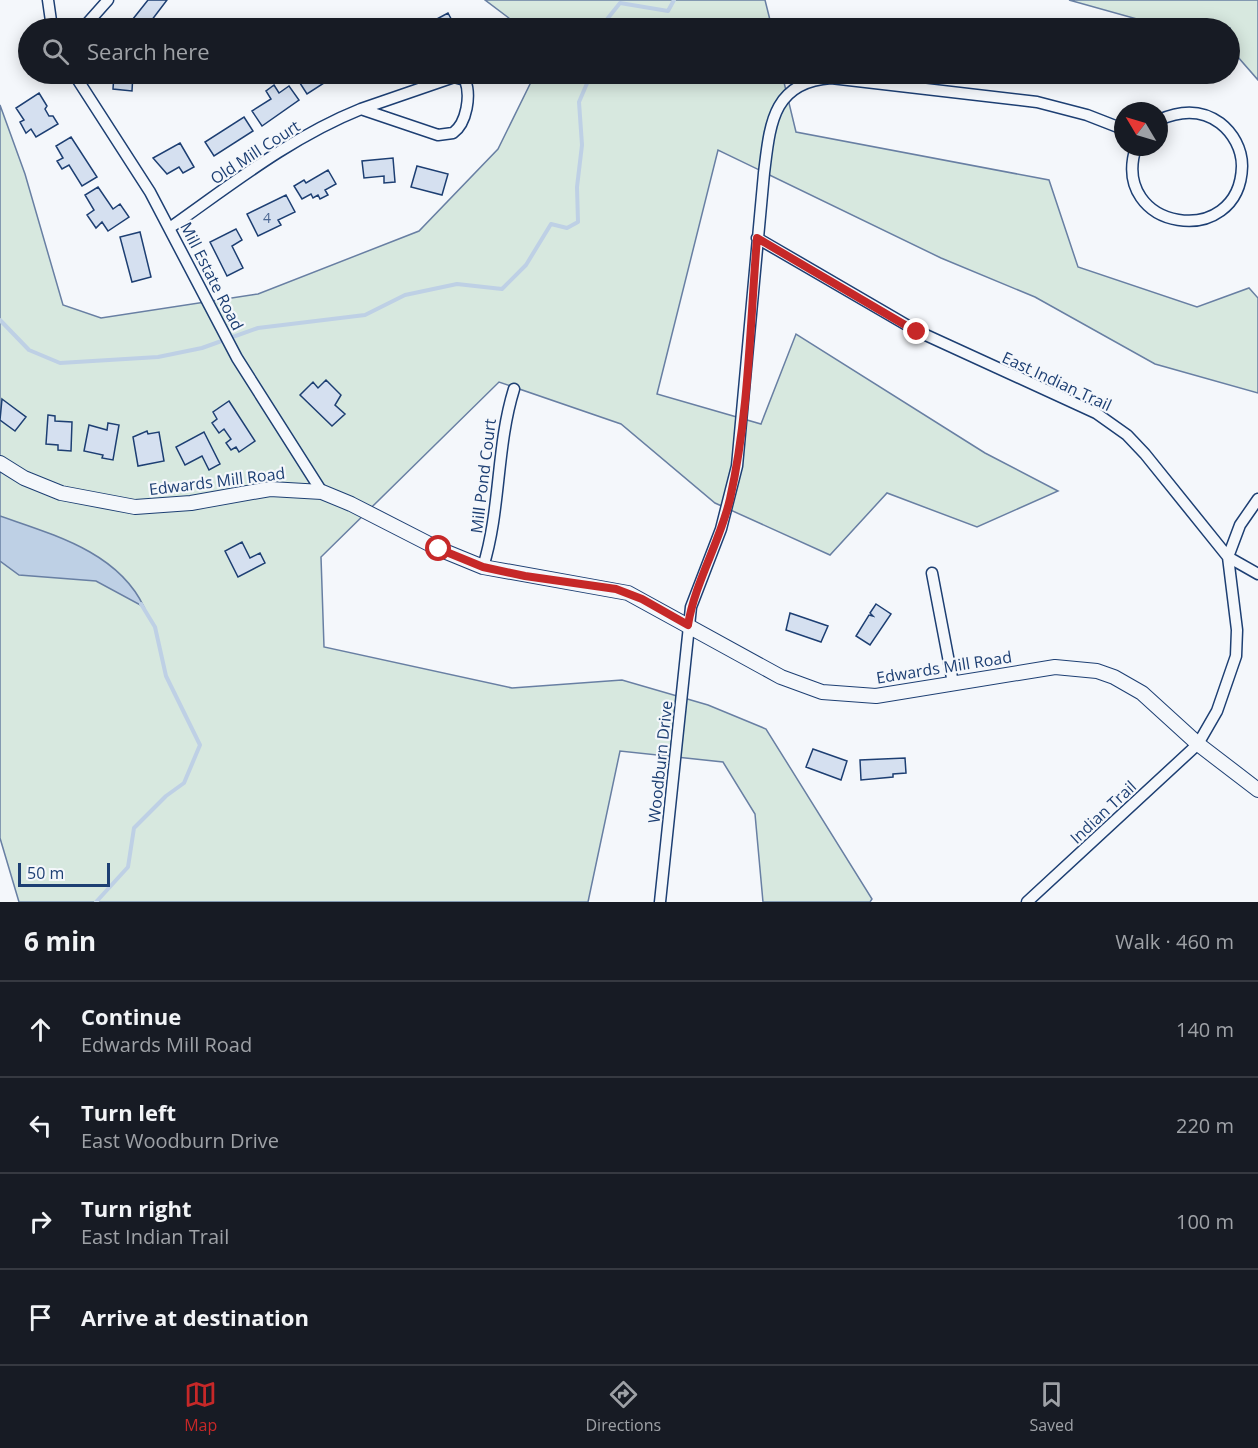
<!DOCTYPE html>
<meta charset="utf-8">
<style>
body{margin:0;font-family:"Open Sans",sans-serif;background:#20242c;color:#f1f3f6}
.compass{position:absolute;left:1114px;top:102px;width:54px;height:54px;border-radius:50%;background:#171b24;box-shadow:0 3px 15px #0003;rotate:308deg}
.scale{position:absolute;left:18px;bottom:15px;width:92px;box-sizing:border-box;padding-left:6px;border:3px solid #1d3f73;border-top:0;font-size:16px;line-height:21px;white-space:nowrap;color:#1d3f73;-webkit-text-stroke:4px #f4f7fb;paint-order:stroke}
.stop{position:absolute;width:18px;height:18px;margin:-14px;border:4px solid #c62828;border-radius:50%;background:#fff}
.stop.end{background:#c62828;border-color:#fff;box-shadow:0 2px 6px #0008}
.list{margin:0;padding:0;list-style:none}
h2{display:flex;justify-content:space-between;align-items:center;height:78px;margin:0;padding:0 24px;font-size:26px}
h2 small{font-size:20px;font-weight:400;color:#9ea1a6}
.list li{display:grid;grid-template-columns:39px 1fr auto;gap:18px;align-items:center;box-sizing:border-box;height:96px;padding:0 24px;border-top:2px solid #363941}
.list b{display:block;font-size:22px;white-space:nowrap}
.list p{margin:0;font-size:20px;white-space:nowrap;color:#9ea1a6}
.list em{font-size:20px;font-style:normal;color:#9ea1a6}
.icon{flex:none;width:33px;height:33px;fill:none;stroke:currentColor;stroke-width:2;stroke-linecap:round;stroke-linejoin:round}
.map{position:relative;flex:none;width:1258px;height:902px;overflow:hidden}
.search{position:absolute;background:#171b24;box-shadow:0 3px 15px #0003;left:18px;right:18px;top:18px;height:66px;display:flex;align-items:center;gap:15px;box-sizing:border-box;padding:0 21px;border-radius:33px;color:#9ea1a6;font-size:22px}
.sheet{height:462px;background:#171b24}
nav{display:flex;justify-content:space-around;align-items:center;box-sizing:border-box;height:84px;border-top:2px solid #363941;background:#171b24;font-size:16px;color:#9ea1a6}
nav a{display:grid;justify-items:center;gap:3px}
nav .on{color:#c62828}
.map>svg:first-child{display:block}
</style>
<div class="map">
<svg width="1258" height="902" viewBox="0 0 1258 902">
<rect width="100%" height="100%" fill="#f4f7fb"/>
<path fill="#d7e8df" stroke="#687fa3" stroke-width="1.5" d="M485,0H765L772,28H522Z
M1069,0H1258V80L1230,48V28H1169Z
M535,74H782L796,132L1049,180L1078,267L1197,307L1249,288L1258,298V393L1155,364L1035,297L941,258L718,150L657,394L761,424L796,334L985,453L1058,491L977,527L887,493L830,555L715,503L621,424L499,382L321,557L324,647L512,688L622,680L708,705L766,729L872,899L870,902H763L755,814L723,762L620,751L588,902H19L0,838V105L25,174L63,305L101,318L258,294L419,231L498,149Z"/>
<path fill="#bed0e5" stroke="#687fa3" stroke-width="1.5" d="M0,516C54,535 118,552 144,607L96,581L19,575L0,561Z"/>
<g fill="none" stroke-linecap="round" stroke-linejoin="round">
<path stroke="#bed0e5" stroke-width="4" d="M600,28L620,3L668,11L674,0
M0,320L29,350L60,363L158,357L202,348L258,328L365,315L405,295L457,284L502,289L526,265L551,224L567,228L578,222L577,187L582,145L579,102L591,74
M96,902L128,867L134,828L166,796L184,783L200,745L166,676L155,627L141,604"/>
</g>
<path fill="#d5e0f0" stroke="#1d3f73" stroke-width="1.5" d="M148,0H167L148,25L134,28L129,24Z
M448,13L456,28H420Z
M114,74H133L132,91L113,89Z
M308,74H338L307,94L298,80Z
M274,85L279,93L289,86L299,100L262,126L252,111L271,99L266,91Z
M39,93L47,106L45,109L49,116H53L58,124L36,137L31,129L26,133L20,122L24,120L16,108Z
M244,117L253,131L214,156L205,142Z
M71,137L97,177L82,186L69,165L62,169L57,161L63,158L56,146Z
M180,143L194,167L183,173L179,167L167,174L153,158Z
M393,158L395,182L384,183V176L364,178L362,161Z
M417,166L448,174L442,195L411,187Z
M328,170L336,184L325,190L328,195L320,199L318,195L313,198L311,194L302,199L294,186L304,180L306,183Z
M98,187L113,209L120,204L129,217L108,231L102,222L96,228L87,215L94,210L85,195Z
M286,195L295,212L278,220L281,225L258,236L247,214Z
M236,229L242,240L232,246L243,268L227,276L210,242Z
M140,232L151,277L132,282L120,237Z
M326,380L341,395L335,405L345,414L332,426L300,395L313,382L318,388Z
M2,399L26,417L15,431L0,420Z
M229,401L255,441L239,452L236,447L231,450L226,443L231,439L224,429L219,433L212,423L217,419L213,412Z
M48,415L55,416V421L72,422L71,451L58,450V445L46,444Z
M108,423L119,425L113,460L102,458L103,455L84,451L89,425L107,430Z
M147,431L148,434L159,432L164,461L138,466L133,437Z
M204,432L220,464L209,470L202,456L185,465L176,447Z
M242,542L250,558L260,553L265,563L238,577L225,551Z
M876,604L891,614L870,645L856,636L869,615L873,616L870,613Z
M790,613L828,626L821,642L786,630Z
M813,749L847,761L841,780L806,767Z
M905,758L906,773L893,774V777L861,780L860,760Z"/>
<g fill="none" stroke-linecap="round" stroke-linejoin="round">
<defs>
<path id="minor" d="M48,0L52,28
M83,28L108,0
M74,74L150,192L237,358L322,492
M454,77L465,80C471,95 467,123 453,133L438,135L361,109Z
M1136,147C1109,231 1240,251 1242,166C1242,149 1233,133 1220,123C1201,109 1179,111 1159,120
M171,227C232,184 291,137 361,109
M757,238L917,331L1096,413L1127,435L1145,454L1228,557L1237,630L1236,656L1217,711L1198,744L1027,902
M1258,499L1240,525L1228,557L1258,574
M483,567C501,509 496,447 514,389
M932,573L953,683
M660,902L691,607L721,529L737,466L764,173C770,125 772,82 831,78L1037,102L1087,115L1123,129"/>
<path id="tertiary" d="M0,463L24,478L61,493L135,507L191,503L270,489L322,492L351,504L439,549L483,567L628,593L781,677L822,692L876,696L1055,667L1097,671L1114,677L1142,693L1198,744L1258,790"/>
</defs>
<use href="#minor" stroke="#1d3f73" stroke-width="13"/>
<use href="#tertiary" stroke="#1d3f73" stroke-width="16"/>
<use href="#minor" stroke="#f4f7fb" stroke-width="10"/>
<use href="#tertiary" stroke="#f4f7fb" stroke-width="14"/>
</g>
<g fill="none" stroke-linecap="round" stroke-linejoin="round">
<path stroke="#c62828" stroke-width="8" d="M439,549L483,567L525,576L616,589L642,599L688,625C695,582 720,542 730,499C749,414 750,324 757,238L917,332"/>
</g>
<g text-anchor="middle" dominant-baseline="central" stroke-width="4.5" stroke-linejoin="round" paint-order="stroke">
<g font-size="14" fill="#4b6792">
<text x="267" y="217">4</text>
</g>
<g font-size="16" fill="#1d3f73" stroke="#f4f7fb">
<text transform="translate(255 152) rotate(-33)">Old Mill Court</text>
<text transform="translate(212 276) rotate(63)">Mill Estate Road</text>
<text transform="translate(1057 381) rotate(25)">East Indian Trail</text>
<text transform="translate(483 476) rotate(-83)">Mill Pond Court</text>
<text transform="translate(217 481) rotate(-7)">Edwards Mill Road</text>
<text transform="translate(944 667) rotate(-9)">Edwards Mill Road</text>
<text transform="translate(660 762) rotate(-84)">Woodburn Drive</text>
<text transform="translate(1103 812) rotate(-43)">Indian Trail</text>
</g>
</g>
</svg>
<svg class="compass" viewBox="-18 -18 36 36"><path d="M0-13l5 13h-10z" fill="#e53935"/><path d="M0 13l5-13h-10z" fill="#9ea1a6"/></svg>
<div class="scale">50 m</div>
<div class="stop" style="left:439px;top:549px"></div>
<div class="stop end" style="left:917px;top:332px"></div>
<div class="search"><svg class="icon" aria-label="search" viewBox="0 0 24 24"><circle cx="10" cy="10" r="6"/><path d="M15 15l6 6"/></svg>Search here</div>
</div>
<section class="sheet">
<h2>6 min<small>Walk · 460 m</small></h2>
<ul class="list">
<li><svg class="icon" aria-label="ahead" viewBox="0 0 24 24"><path d="M12 20V5M6 11l6-6 6 6"/></svg><div><b>Continue</b><p>Edwards Mill Road</p></div><em>140 m</em></li>
<li><svg class="icon" aria-label="left" viewBox="0 0 24 24"><path d="M17 20v-9H6M10 6l-5 5 5 5"/></svg><div><b>Turn left</b><p>East Woodburn Drive</p></div><em>220 m</em></li>
<li><svg class="icon" aria-label="right" viewBox="0 0 24 24"><path d="M7 20v-9h11M14 6l5 5-5 5"/></svg><div><b>Turn right</b><p>East Indian Trail</p></div><em>100 m</em></li>
<li><svg class="icon" aria-label="arrive" viewBox="0 0 24 24"><path d="M6 21V4h12l-3 4 3 4H6"/></svg><div><b>Arrive at destination</b></div></li>
</ul>
</section>
<nav>
<a class="on"><svg class="icon" aria-label="map" viewBox="0 0 24 24"><path d="M3 6l6-2 6 2 6-2v14l-6 2-6-2-6 2zM9 4v14M15 6v14"/></svg>Map</a>
<a><svg class="icon" aria-label="directions" viewBox="0 0 24 24"><path d="M12 3l9 9-9 9-9-9zM9 14v-3h6M13 9l2 2-2 2"/></svg>Directions</a>
<a><svg class="icon" aria-label="saved" viewBox="0 0 24 24"><path d="M7 4h10v16l-5-4-5 4z"/></svg>Saved</a>
</nav>
